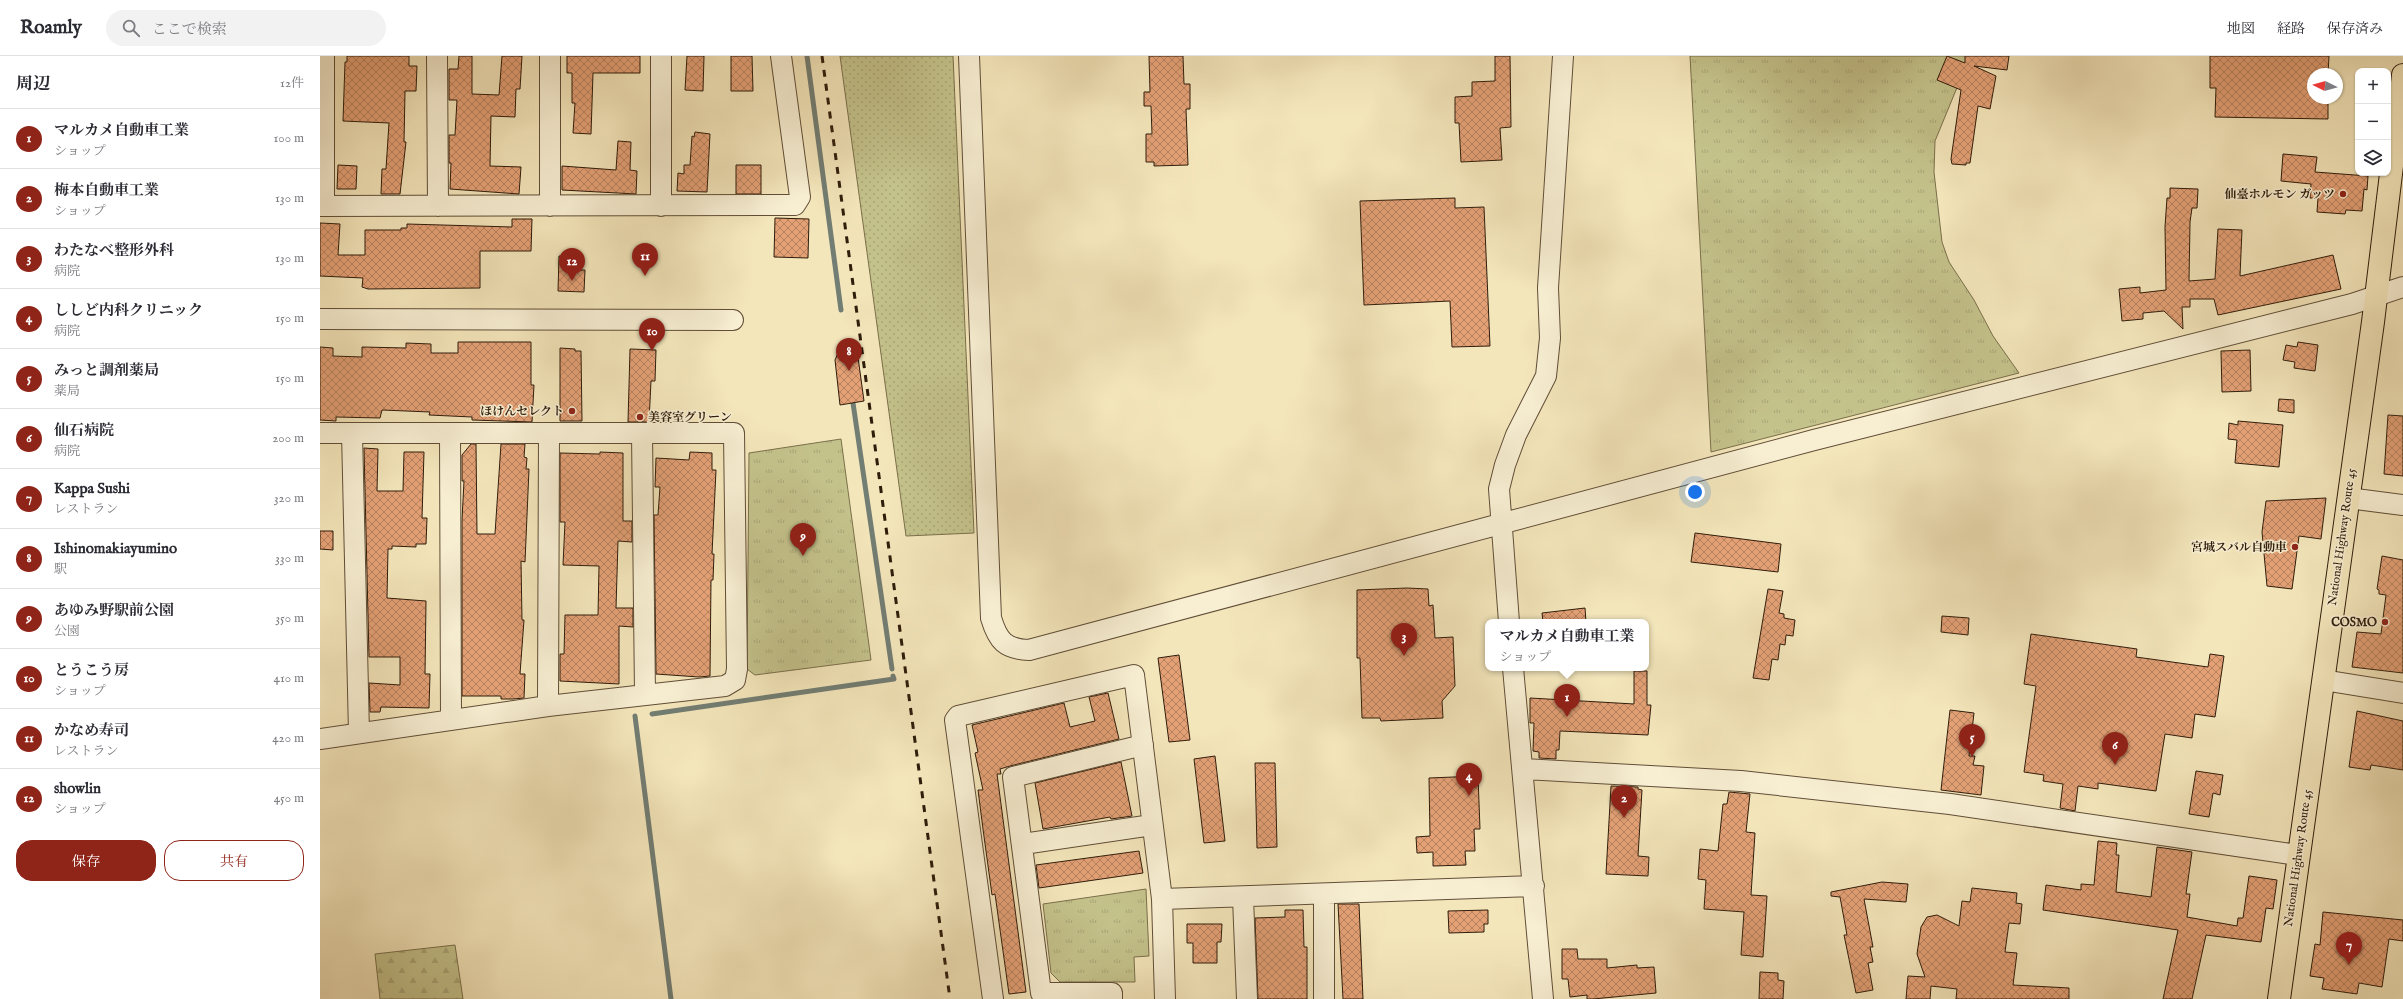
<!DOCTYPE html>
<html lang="ja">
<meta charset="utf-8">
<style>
body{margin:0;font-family:"IM FELL English","Noto Serif JP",serif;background:#f2f2f3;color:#2b2b33}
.controls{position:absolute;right:12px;top:12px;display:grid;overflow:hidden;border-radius:8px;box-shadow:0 1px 3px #0004}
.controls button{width:36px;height:36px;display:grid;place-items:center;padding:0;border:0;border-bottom:1px solid #e1e1e2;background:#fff;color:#2b2b33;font:20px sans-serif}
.compass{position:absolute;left:1987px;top:12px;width:36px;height:36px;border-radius:50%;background:#fff;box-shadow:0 1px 3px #0004;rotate:275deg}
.you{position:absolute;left:1375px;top:436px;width:14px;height:14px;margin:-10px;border:3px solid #fff;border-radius:50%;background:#1a73e8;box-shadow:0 0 0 6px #1a73e833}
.badge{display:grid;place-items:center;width:26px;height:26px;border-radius:50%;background:#8f2418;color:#fff;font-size:13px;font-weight:700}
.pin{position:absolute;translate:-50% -33px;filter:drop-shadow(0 1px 2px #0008)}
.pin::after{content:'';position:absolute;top:21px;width:14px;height:12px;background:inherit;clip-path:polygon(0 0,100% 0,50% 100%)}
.popup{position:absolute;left:1165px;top:563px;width:164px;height:52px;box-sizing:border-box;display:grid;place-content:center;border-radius:8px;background:#fff;filter:drop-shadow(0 1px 3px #0005);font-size:13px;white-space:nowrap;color:#7c7c81}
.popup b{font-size:15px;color:#2b2b33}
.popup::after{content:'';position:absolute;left:50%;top:100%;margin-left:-8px;border:8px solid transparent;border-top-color:#fff}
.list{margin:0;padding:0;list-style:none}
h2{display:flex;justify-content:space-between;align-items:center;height:52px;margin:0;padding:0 16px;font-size:17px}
h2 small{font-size:13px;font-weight:400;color:#7c7c81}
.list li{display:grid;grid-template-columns:26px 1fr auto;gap:12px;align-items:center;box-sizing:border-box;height:60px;padding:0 16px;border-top:1px solid #e1e1e2}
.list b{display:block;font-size:15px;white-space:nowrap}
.list p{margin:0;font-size:13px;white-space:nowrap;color:#7c7c81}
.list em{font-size:13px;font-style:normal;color:#7c7c81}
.actions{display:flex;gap:8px;padding:12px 16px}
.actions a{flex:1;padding:9px 0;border:1px solid #8f2418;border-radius:16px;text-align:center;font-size:14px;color:#8f2418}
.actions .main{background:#8f2418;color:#fff}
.icon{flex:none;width:22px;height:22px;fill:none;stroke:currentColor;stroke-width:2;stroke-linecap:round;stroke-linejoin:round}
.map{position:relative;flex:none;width:2083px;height:943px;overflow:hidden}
header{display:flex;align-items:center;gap:24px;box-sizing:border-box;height:56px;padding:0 20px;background:#fff;border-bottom:1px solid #e1e1e2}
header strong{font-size:19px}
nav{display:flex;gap:22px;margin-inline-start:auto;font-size:14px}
.search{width:280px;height:36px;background:#f2f2f3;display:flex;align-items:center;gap:10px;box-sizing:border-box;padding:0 14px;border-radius:22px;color:#7c7c81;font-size:15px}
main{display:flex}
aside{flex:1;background:#fff}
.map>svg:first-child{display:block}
</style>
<header>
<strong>Roamly</strong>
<div class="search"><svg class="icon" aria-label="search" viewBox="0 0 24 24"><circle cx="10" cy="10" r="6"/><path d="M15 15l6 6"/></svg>ここで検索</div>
<nav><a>地図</a><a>経路</a><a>保存済み</a></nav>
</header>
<main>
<aside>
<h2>周辺<small>12件</small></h2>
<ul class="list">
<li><span class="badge">1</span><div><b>マルカメ自動車工業</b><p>ショップ</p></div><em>100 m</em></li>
<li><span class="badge">2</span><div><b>梅本自動車工業</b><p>ショップ</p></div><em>130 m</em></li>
<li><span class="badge">3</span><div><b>わたなべ整形外科</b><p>病院</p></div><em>130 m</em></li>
<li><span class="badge">4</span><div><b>ししど内科クリニック</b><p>病院</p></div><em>150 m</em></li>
<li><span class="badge">5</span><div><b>みっと調剤薬局</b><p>薬局</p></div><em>150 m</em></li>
<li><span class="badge">6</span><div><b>仙石病院</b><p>病院</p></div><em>200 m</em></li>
<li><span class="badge">7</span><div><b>Kappa Sushi</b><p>レストラン</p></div><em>320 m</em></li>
<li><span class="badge">8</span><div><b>Ishinomakiayumino</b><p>駅</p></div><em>330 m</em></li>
<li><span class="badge">9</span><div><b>あゆみ野駅前公園</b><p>公園</p></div><em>350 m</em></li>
<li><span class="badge">10</span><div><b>とうこう房</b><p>ショップ</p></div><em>410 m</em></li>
<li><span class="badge">11</span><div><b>かなめ寿司</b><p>レストラン</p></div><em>420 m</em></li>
<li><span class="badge">12</span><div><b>showlin</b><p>ショップ</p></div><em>450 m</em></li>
</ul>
<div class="actions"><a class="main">保存</a><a>共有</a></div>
</aside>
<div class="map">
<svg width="2083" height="943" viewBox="0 0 2083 943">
<defs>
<pattern id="grass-dots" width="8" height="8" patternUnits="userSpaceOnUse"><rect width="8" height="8" fill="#c4c28b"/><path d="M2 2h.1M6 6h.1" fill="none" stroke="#a9a677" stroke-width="1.8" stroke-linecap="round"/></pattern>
<pattern id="forest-firs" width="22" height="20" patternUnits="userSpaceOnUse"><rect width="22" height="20" fill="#c4c28b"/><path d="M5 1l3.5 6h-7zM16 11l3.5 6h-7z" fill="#a9a677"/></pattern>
<pattern id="park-tufts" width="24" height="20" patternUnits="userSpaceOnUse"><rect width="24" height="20" fill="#c4c28b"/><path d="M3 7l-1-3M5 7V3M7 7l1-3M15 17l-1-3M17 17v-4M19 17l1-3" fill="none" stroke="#a9a677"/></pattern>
<pattern id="building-cross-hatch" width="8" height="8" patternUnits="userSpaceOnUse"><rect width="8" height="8" fill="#e4a176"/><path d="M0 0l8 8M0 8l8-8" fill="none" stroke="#b9825f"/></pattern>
</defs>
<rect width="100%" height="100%" fill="#f4e6bb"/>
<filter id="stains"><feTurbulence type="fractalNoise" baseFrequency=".005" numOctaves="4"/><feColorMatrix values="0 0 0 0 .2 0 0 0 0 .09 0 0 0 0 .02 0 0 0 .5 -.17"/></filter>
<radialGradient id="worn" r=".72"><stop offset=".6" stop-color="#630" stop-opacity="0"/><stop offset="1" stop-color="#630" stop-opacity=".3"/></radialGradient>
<path fill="url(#grass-dots)" stroke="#7a6f4b" d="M520,0H633L654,477L586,480Z"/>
<path fill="url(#forest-firs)" stroke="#7a6f4b" d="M135,889L143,943H60L55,898Z"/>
<path fill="url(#park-tufts)" stroke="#7a6f4b" d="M1370,0H1650L1615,85L1614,116L1622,186L1629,206L1654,244L1673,280L1699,317L1391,396Z
M521,383L551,604L435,619L427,613L429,397Z
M826,833L829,900L814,901L815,926H740L731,917L723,848Z"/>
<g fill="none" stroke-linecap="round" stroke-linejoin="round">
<path stroke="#727d73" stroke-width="5" d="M487,0L521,254
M533,347L572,613
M332,658L574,623L573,620
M315,660L351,943"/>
</g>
<path fill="url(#building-cross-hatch)" stroke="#2f1c0b" d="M27,0H89V10H97L96,35H85L84,86H86L80,138H61L62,113H66L69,67L23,65L25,6H27Z
M139,0H152V38L179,39L182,0H202L200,33H196L195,61L171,60L170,110L201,111L199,138L130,133L131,107H129V79H135L137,44H129V13H138Z
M247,0H320V17H273L271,78L253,77L255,47H252V17H247Z
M367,0H384L383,35L365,34Z
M411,0H432L433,35H411Z
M829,0H863L864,28H870V53H866L868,109L834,110V106H826V78H832L831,50H824V36H830Z
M1175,0H1190L1191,71L1180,72L1182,104L1141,106L1139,67H1135V41L1152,40V26L1175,25Z
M1627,0L1645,7V0H1689L1687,14L1654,10L1676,20L1670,53L1658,50L1650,107H1646V109L1632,108L1631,103L1641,34L1617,24Z
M1890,0H2009L2008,18H1993V42H2008V63L1895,61L1896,32H1890Z
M375,76L390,78L387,136L357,135L358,117L364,118V109H370L372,80L374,81Z
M298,85L311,86L310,114L317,115L316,138L242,134V110L296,114Z
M1963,98L1997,101L1995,116L2048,120L2047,134L2044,133L2042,155L2026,154L2025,158L1997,156L1998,142H1990L1991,128L1961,125Z
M18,109L37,110L36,133H17Z
M416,109H441V138H416Z
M1850,132L1878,133L1877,152H1872L1870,166L1869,225L1895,223L1898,173L1922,174L1920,220L2013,199L2021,233L1898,259L1894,243H1870V251H1862L1863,273L1844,255L1823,257V263L1802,265L1799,233L1820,231V237L1846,234L1845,171L1847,142H1850Z
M1135,142V152L1164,151L1170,290L1132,291L1130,245L1044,249L1040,145Z
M455,162L489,163L488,202L454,201Z
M192,163H212L211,195H160V232L48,233L42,231L43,222L0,220V167L20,168L18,199H45V174H81V172H87V168L192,171Z
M239,200H258V214H265L264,236L238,235Z
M138,286H211V329H214L212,366L152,364V361L109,359L110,356L62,354L60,362L16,361V365L0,364V291L13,292V300L42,301V291L86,292V287L111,288V297H138Z
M1978,286L1998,289L1995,315L1974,312L1975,306L1963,304L1966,289L1977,291Z
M240,292L255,293V295H261L262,365H240Z
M310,293L336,294L335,325H331L329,366H308Z
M537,294L544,345L520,349L515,304L518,297Z
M1930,294L1931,335L1902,336L1901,295Z
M1959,343L1974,344V357L1958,355Z
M2068,359L2083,360V420L2064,418Z
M1918,365L1963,369L1959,411L1915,407L1917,384L1908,383L1909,367L1918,369Z
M151,388H156L157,478H175L181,388H205L204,401L207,402L206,413H209L205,506L201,505L202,564H204L200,618H205L204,642L193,643H181V640H142V464L144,425H142V399Z
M44,392L58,393L57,435H83L84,396H104L102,462H107L106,488H96V491L72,490V493H68L67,542L106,545L105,618H110L109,652L61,651L60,656H50L49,627L80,629V601H49Z
M280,396L303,397V465H312V486L298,485L296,552H313V571L299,570V628L240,625V598H244L245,559H278L279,510L243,509L245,466H240V397L280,398Z
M370,396L392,397V414H396L392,498H394L393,524H391L390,620L379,621L336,618L334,459H338L340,431H335L336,402L369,404Z
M2006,442L2001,483L1979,480L1972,533L1947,530L1942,476L1946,445Z
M0,475H13V494L0,493Z
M1375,477L1461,488L1458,516L1371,506Z
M2062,500L2083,504V617L2032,611L2037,576L2061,578L2066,539L2059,538V534L2057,533Z
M1087,532L1108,533L1109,550L1113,549L1115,582L1133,581L1135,630L1122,645L1123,662L1061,665L1060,662H1042L1040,602H1037V534Z
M1448,533L1463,535L1459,557L1464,558V562L1475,564L1473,580L1466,579L1465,589L1460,588L1458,604L1452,603L1449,624L1433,622Z
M1265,552L1266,566H1223L1222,557Z
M1622,560L1649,562L1648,579L1621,576Z
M1711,578L1817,593L1816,601L1888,611L1890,598L1904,600L1895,661L1875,658L1872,682L1845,678L1836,735L1778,727V733L1758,730L1755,755L1740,752L1743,728L1723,725L1724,719L1704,716L1716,630L1704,628Z
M859,599L870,684L849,686L838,602Z
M1314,615H1327V649H1331L1328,679L1240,675L1239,694H1236V703L1219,702V696L1213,695L1214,667H1210V642L1314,648Z
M788,637L799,683L690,710L680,713L681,718H677L706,936L689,938L675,838L672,839L663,773L658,734H663L655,697L658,696L652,669L744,647L750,671L775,665L769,641Z
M1630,654L1654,657L1649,700H1655L1653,709L1664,710L1661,739L1621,734Z
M2037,655L2083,665V714L2051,709L2050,714L2029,711Z
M895,700L905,785L884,787L874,703Z
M801,706L812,760L791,763L790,761L723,773L715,727Z
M935,707H955L957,791L937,792Z
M1876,715L1903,719L1900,739L1893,737L1889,761L1869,758Z
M1158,720L1160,773H1154L1155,795H1145L1146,809L1113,810V796L1097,797L1096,781L1110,780L1109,722Z
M1291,730L1318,731V733L1322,734L1318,800L1329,801L1328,820L1286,818Z
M1409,736L1430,738L1426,776L1435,777L1431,839L1447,840L1443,901L1421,899L1424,856L1384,853L1386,824L1378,823L1380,793L1398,795L1403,748H1407Z
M1778,785L1797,787L1796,799H1799L1796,836L1831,841L1837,791L1872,796L1866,838H1870L1867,861L1917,870L1918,862H1923L1929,820L1957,824L1953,853L1946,852L1941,886L1886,879L1872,943H1843L1858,874L1723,854L1726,829L1761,834V828L1774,829Z
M819,795L823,817L719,832L716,809Z
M1562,826L1588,828L1586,846L1544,843L1553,891H1550L1553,906L1548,907L1553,934L1536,937L1524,879H1527L1520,841L1511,840V836Z
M1652,832L1697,837L1696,847L1702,848L1700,868L1689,867L1685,896L1697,897L1693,929L1749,932V943H1636L1637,933L1611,930L1610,943H1586L1588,920L1605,921L1597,898L1601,871L1607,861L1617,859L1639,870L1642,845L1650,846Z
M1018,848H1039L1043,943H1023Z
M965,854H983L984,891H987V943H938L935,862L965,861Z
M1168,854V868H1164V876L1129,877L1128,855Z
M2003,856L2083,864V885L2069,883L2062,931L2039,927L2037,938L2002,933L2004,922L1990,920L1995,888L2000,889Z
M867,868H902L901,886H897V907H873V887H867Z
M1242,893H1257L1258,903H1287V912L1317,909V912L1334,911L1336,937L1273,943H1267V939L1250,941L1248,923H1242Z
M1440,916L1458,917V924L1464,925L1463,943H1439Z"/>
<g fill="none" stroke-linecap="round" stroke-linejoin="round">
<defs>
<path id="minor" d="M117,0L118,150
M230,0V150
M649,0L671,562C678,585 685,593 709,594L1494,384L2032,248L2083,231
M0,150L475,149L480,141L461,0
M4,150V0
M341,150V0
M0,263L413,264
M0,377H414L417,613L415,624L405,630L228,650L0,683
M32,377L39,677
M130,377L131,663
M322,377L325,638
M2028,442L2083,449
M1189,566L1179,433L1185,409L1196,379L1226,320L1230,282L1228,232L1243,0
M1193,612L1223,943
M2003,624L2083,637
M228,650L229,377
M1203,713L1421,725L1630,748L1978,799
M703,788L832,769
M1004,839V943
M923,842L927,943
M842,843L1214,830
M673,943L635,664L638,660L814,619L842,843L845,943
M792,943V937H721L693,721L823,689"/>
<path id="highway" d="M1959,943L2053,266L2083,19"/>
</defs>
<use href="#minor" stroke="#604e37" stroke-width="22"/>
<use href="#highway" stroke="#2f1c0b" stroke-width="24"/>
<use href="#minor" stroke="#f8efd3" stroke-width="20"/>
<use href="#highway" stroke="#f4e6bb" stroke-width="22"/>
<path stroke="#2f1c0b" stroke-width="3" stroke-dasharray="7 7" stroke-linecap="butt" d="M502,0L630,943"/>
</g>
<g fill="#8f2418" stroke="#f8efd3" stroke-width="1.5">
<circle cx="2023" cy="138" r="4"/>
<circle cx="252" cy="355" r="4"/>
<circle cx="320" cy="361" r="4"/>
<circle cx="1975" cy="491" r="4"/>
<circle cx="2065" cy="566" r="4"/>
</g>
<g text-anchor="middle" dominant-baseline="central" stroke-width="3" stroke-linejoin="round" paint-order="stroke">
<g font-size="12" font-weight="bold" fill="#2f1c0b" stroke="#f8efd3" text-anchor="end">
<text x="2015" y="138">仙臺ホルモン ガッツ</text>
<text x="244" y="355">ほけんセレクト</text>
<text x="328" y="361" text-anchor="start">美容室グリーン</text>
<text x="1967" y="491">宮城スバル自動車</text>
<text x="2057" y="566">COSMO</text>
</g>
<g font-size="12" fill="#2f1c0b" stroke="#f8efd3">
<text transform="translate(2022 481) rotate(-82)">National Highway Route 45</text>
<text transform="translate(1978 802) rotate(-82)">National Highway Route 45</text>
</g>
</g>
<rect width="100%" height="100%" filter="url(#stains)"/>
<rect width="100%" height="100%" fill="url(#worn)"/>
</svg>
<div class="controls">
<button>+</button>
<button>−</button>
<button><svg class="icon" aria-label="layers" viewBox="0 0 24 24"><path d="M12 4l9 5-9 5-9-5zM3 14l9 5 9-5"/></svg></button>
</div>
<svg class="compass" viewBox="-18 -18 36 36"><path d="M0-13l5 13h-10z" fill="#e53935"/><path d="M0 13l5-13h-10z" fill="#7c7c81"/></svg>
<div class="you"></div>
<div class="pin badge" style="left:1247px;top:661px">1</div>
<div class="popup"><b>マルカメ自動車工業</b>ショップ</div>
<div class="pin badge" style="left:1304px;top:762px">2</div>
<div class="pin badge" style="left:1084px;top:600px">3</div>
<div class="pin badge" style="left:1149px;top:740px">4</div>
<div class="pin badge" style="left:1652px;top:701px">5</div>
<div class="pin badge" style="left:1795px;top:709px">6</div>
<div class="pin badge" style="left:2029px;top:909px">7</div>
<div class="pin badge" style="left:529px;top:315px">8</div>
<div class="pin badge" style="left:483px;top:500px">9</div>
<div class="pin badge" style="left:332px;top:295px">10</div>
<div class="pin badge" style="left:325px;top:220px">11</div>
<div class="pin badge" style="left:252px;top:225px">12</div>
</div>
</main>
